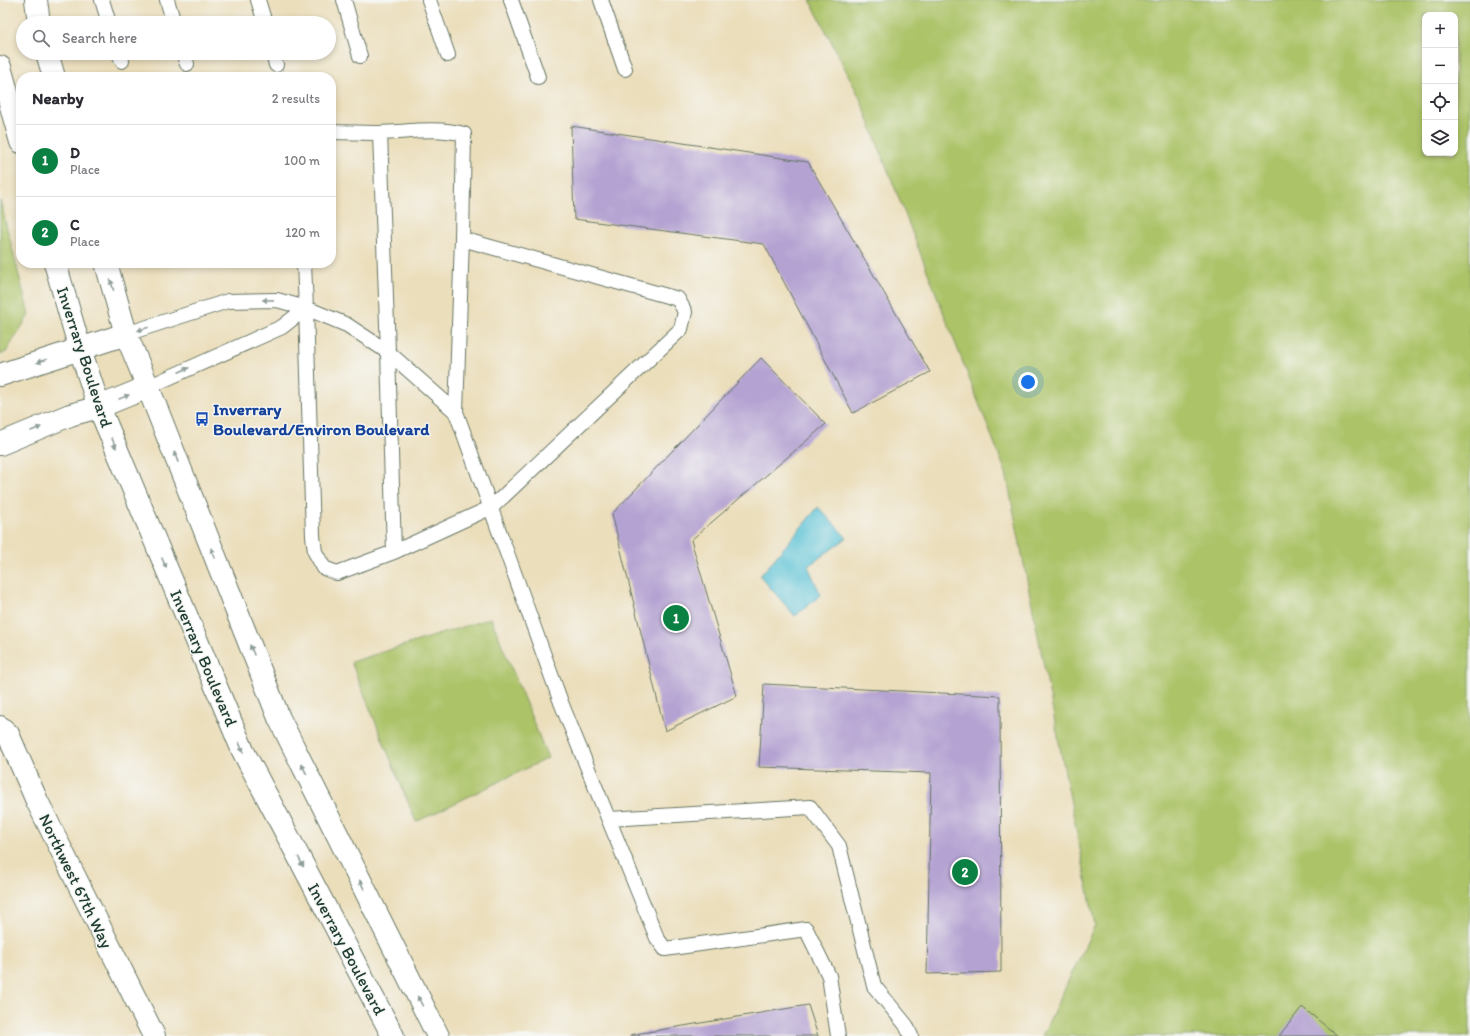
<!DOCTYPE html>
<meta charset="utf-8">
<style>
body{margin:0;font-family:Itim,sans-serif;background:#f7f7f7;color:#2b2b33}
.controls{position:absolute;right:12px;top:12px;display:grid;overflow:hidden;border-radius:8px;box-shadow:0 2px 6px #0003}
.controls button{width:36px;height:36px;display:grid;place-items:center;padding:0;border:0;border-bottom:1px solid #e1e1e2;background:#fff;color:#2b2b33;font:20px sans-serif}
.you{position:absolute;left:1028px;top:382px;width:14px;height:14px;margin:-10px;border:3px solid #fff;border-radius:50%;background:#1a73e8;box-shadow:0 0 0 6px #1a73e833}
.badge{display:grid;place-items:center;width:26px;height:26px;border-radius:50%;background:#0b8043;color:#fff;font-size:13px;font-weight:700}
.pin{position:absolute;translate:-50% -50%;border:2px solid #fff;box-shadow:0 1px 4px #0006}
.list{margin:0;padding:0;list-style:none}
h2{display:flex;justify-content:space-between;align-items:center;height:52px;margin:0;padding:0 16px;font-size:17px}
h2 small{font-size:13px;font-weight:400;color:#7c7c81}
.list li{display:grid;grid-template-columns:26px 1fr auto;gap:12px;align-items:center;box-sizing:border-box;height:72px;padding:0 16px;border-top:1px solid #e1e1e2}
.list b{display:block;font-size:15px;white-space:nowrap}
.list p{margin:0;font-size:13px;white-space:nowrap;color:#7c7c81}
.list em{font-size:13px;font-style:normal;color:#7c7c81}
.icon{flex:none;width:22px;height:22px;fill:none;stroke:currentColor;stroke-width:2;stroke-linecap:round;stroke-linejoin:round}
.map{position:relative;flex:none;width:1470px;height:1036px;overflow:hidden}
.search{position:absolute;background:#fff;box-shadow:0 2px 6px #0003;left:16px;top:16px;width:320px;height:44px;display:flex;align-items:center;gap:10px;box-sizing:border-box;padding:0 14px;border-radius:22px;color:#7c7c81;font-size:15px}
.panel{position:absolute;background:#fff;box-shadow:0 2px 6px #0003;left:16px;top:72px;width:320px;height:196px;border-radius:16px}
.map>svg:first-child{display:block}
</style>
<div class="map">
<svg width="1470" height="1036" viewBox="0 0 1470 1036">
<rect width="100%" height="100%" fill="#f6f6f2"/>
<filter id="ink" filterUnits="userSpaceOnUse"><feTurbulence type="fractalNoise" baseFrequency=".025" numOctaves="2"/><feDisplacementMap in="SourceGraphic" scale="8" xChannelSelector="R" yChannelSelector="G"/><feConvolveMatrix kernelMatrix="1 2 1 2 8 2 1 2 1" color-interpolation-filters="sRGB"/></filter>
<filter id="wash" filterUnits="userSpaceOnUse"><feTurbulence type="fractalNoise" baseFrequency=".012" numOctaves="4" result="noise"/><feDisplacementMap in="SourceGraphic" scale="16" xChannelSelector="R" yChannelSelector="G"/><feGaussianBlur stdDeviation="0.9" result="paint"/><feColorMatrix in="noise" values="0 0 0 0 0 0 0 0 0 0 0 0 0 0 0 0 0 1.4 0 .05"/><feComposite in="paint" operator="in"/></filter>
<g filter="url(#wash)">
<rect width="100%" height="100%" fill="#ebdebb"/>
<path fill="#acc368" stroke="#66804e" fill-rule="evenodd" d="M810,0H1470V1036H1042L1095,925L1006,473L859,96ZM1425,15H1455V153H1425Z
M0,200L29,315L6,352L0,355Z
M491,618L548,758L416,822L351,662Z"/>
<path fill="#5ac2d6" stroke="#3c8085" d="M818,507L847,538L808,566L821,595L795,616L760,576Z"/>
<g id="blocks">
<path fill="#b4a2d2" d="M571,126L808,162L930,372L853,413L764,244L574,219Z
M761,358L826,424L691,540L737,696L665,731L612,514Z
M764,684L1000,696L1001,972L927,974L931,773L759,767Z
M808,1005L818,1036H630V1035Z
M1302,1007L1338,1036H1279Z"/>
</g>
</g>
<g filter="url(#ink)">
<use href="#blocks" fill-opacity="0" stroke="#667563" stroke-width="1"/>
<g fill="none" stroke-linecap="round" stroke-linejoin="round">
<defs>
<path id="service" d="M102,0L109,23
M167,0L174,23
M258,0L265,23
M344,0L360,56
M429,0L448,55
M511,0L538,77
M601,0L625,69
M119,53L122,61
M183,53L187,64
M273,53L276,65
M380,133L388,352L394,552
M304,263L306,308L313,536L315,552L324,568L337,573L394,552L492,507L681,329L685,312L678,299L462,239
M126,334L228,301L277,300L306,308L347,325L388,352L456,412L462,239L464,134C435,127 409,132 380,133C364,133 348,132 331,132
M148,387L282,327L306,308
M456,412L562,705L657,938L665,949L806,929L829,976L838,1036
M609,819L810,807L839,846L874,986L906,1025L911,1036"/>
<path id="minor" d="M0,375L126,334
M0,444L70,415L99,407L148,387
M0,727L8,734L37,801L154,1036"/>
<path id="tertiary" d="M36,0L39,23
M47,53L54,77
M0,67L21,142
M55,263L80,349L99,407L243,751L393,1036
M106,263L126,334L148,387L279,718L438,1036"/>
</defs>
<use href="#service" stroke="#667563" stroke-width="16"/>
<use href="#minor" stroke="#667563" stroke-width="24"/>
<use href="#tertiary" stroke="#667563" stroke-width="24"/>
<use href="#service" stroke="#fff" stroke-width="14"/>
<use href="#minor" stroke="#fff" stroke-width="22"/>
<use href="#tertiary" stroke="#fff" stroke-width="22"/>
</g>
<defs><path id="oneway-solid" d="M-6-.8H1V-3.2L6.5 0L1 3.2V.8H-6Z"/></defs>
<g fill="#8f9e9a">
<use href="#oneway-solid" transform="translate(112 285) rotate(-106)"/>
<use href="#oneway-solid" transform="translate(268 300) rotate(179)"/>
<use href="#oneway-solid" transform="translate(143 329) rotate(163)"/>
<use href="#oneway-solid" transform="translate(42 361) rotate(161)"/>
<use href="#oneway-solid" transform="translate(184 370) rotate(-24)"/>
<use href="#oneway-solid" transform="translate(124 397) rotate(-22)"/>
<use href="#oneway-solid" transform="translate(36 429) rotate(-23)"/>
<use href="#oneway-solid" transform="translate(114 443) rotate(67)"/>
<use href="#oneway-solid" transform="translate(176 457) rotate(-111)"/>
<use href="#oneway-solid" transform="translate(213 553) rotate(-112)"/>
<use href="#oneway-solid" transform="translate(164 563) rotate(67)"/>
<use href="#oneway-solid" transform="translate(252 650) rotate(-112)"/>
<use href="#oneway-solid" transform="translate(241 747) rotate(66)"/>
<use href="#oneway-solid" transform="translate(304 769) rotate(-117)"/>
<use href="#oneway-solid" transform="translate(301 862) rotate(62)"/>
<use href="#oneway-solid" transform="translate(362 885) rotate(-117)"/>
<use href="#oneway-solid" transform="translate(420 1001) rotate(-117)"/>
</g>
</g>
<defs>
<symbol id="bus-bare" viewBox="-9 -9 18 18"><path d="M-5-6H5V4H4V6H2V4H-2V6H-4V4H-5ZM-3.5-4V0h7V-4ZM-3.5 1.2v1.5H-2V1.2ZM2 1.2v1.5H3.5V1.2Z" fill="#1a4fb4" stroke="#f6f6f2" stroke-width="2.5" paint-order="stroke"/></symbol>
</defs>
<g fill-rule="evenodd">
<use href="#bus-bare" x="192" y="409" width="20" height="20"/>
</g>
<g text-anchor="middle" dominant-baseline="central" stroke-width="3" stroke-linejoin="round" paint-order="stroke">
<g font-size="17" fill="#1f3d34" stroke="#f6f6f2">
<text transform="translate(85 357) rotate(72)">Inverrary Boulevard</text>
<text transform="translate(204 658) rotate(67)">Inverrary Boulevard</text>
<text transform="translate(76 881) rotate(64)">Northwest 67th Way</text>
<text transform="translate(347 949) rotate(62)">Inverrary Boulevard</text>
</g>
<g font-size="17" font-weight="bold" fill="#164399" stroke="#f6f6f2" text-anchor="start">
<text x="213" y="409">Inverrary<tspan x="213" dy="20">Boulevard/Environ Boulevard</tspan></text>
</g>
</g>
</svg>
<div class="controls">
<button>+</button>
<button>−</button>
<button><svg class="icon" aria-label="locate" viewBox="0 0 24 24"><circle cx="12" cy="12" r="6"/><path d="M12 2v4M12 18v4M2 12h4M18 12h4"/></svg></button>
<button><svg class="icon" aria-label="layers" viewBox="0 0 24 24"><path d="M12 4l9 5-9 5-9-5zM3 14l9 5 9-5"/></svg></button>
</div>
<div class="you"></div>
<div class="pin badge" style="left:676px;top:618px">1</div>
<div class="pin badge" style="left:965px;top:872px">2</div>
<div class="search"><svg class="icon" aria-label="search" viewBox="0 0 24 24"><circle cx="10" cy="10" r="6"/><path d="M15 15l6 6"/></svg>Search here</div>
<section class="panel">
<h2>Nearby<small>2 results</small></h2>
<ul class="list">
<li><span class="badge">1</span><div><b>D</b><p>Place</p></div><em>100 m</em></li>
<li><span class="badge">2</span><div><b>C</b><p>Place</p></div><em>120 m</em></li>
</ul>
</section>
</div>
